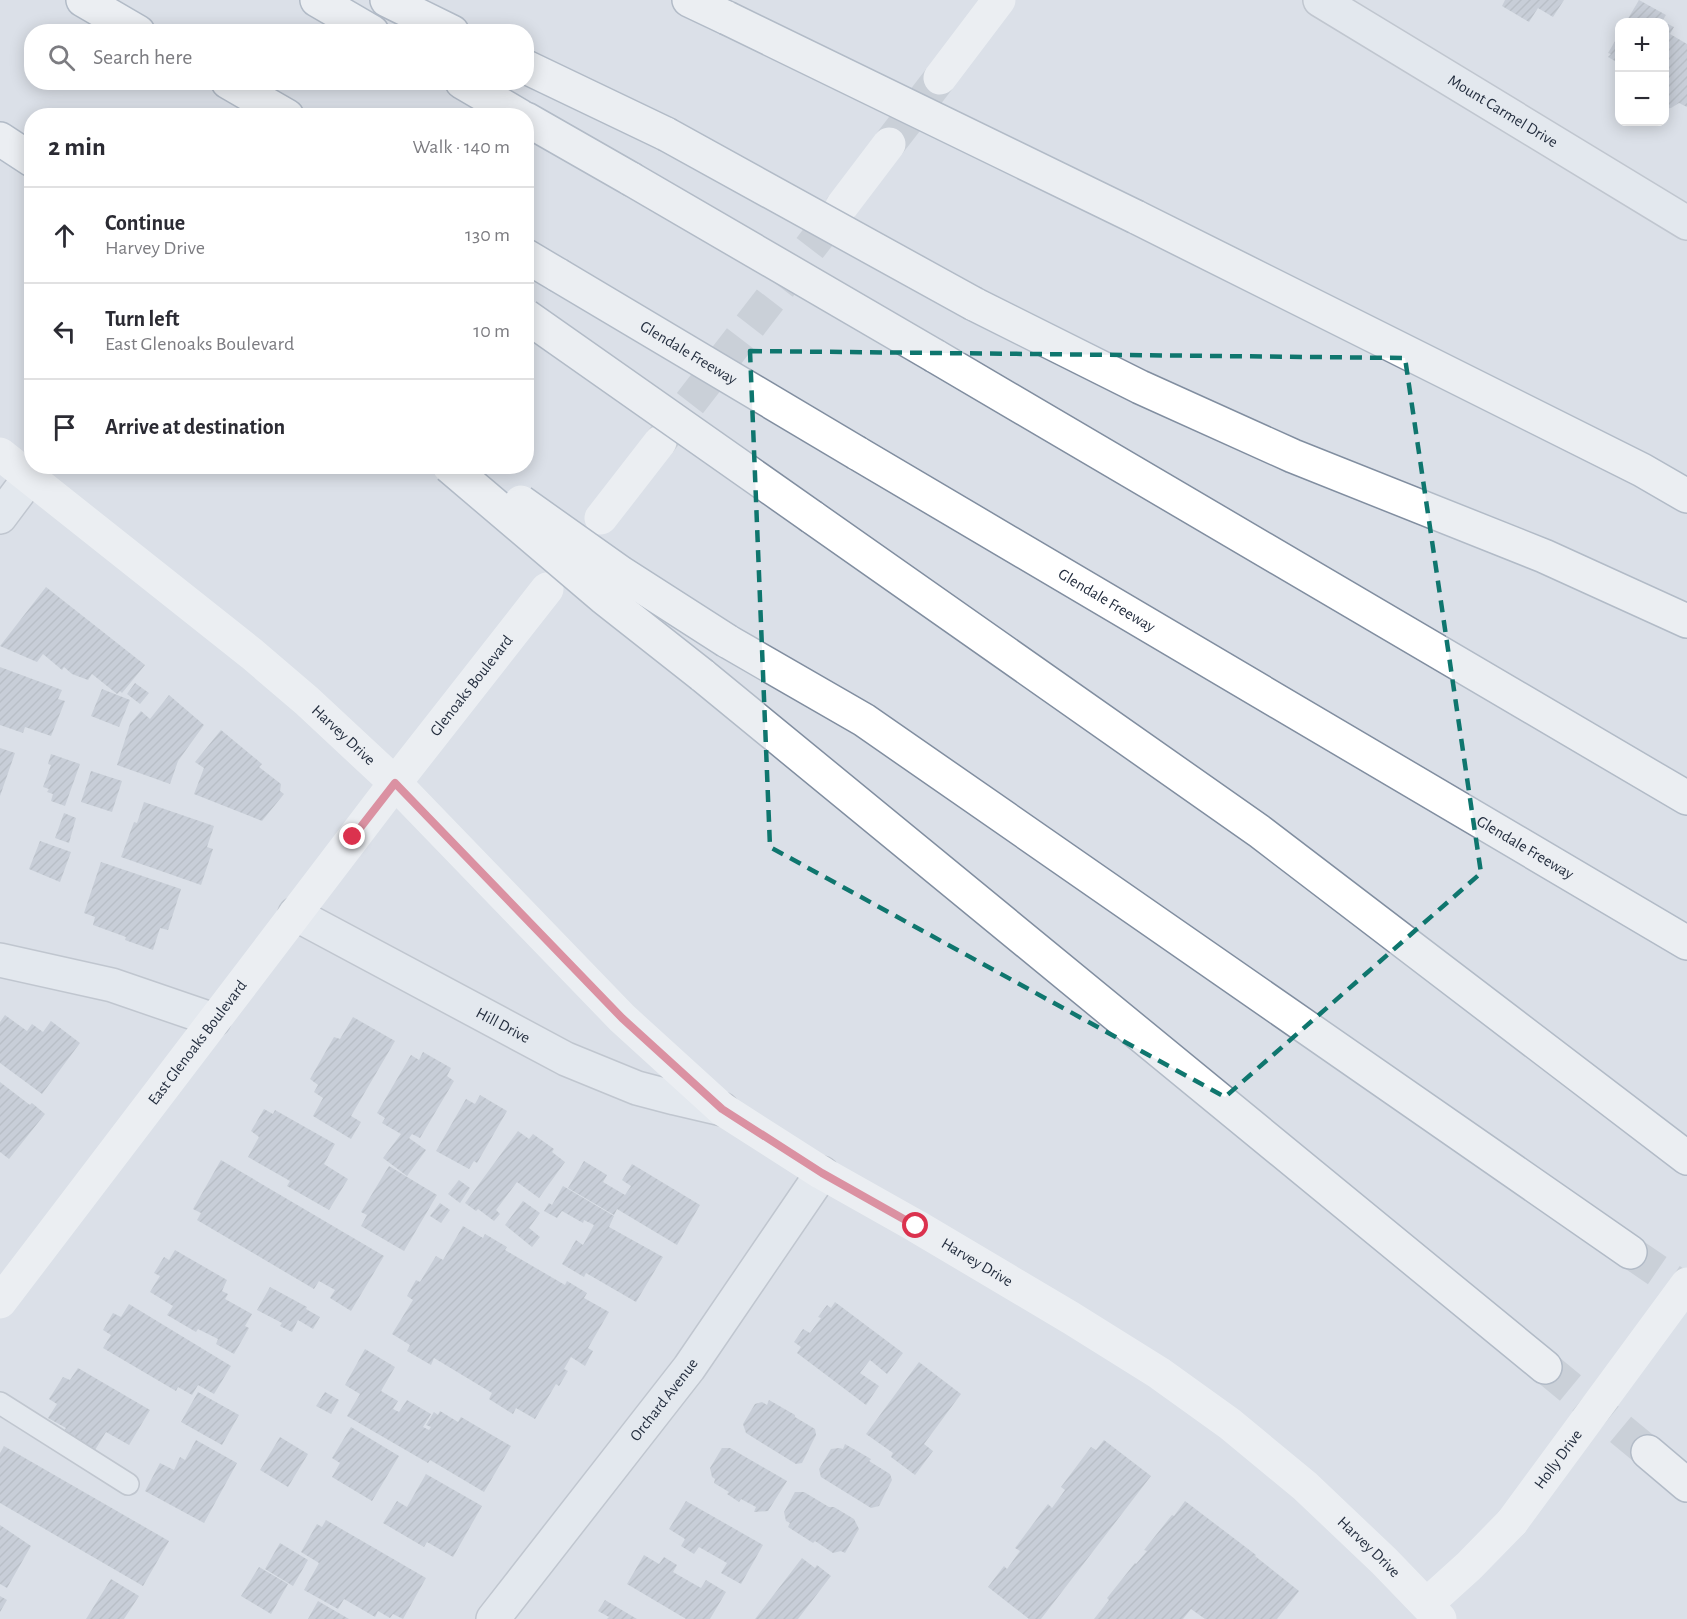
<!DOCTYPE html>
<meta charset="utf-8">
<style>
body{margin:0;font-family:"Alegreya Sans",sans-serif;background:#f7f7f7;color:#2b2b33}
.controls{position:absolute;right:18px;top:18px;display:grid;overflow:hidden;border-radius:12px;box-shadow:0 3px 15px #0003}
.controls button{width:54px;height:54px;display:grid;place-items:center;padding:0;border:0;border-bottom:2px solid #e1e1e2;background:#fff;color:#2b2b33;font:30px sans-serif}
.stop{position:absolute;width:18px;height:18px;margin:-14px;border:4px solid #db324e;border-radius:50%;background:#fff}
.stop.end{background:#db324e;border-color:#fff;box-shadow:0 2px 6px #0008}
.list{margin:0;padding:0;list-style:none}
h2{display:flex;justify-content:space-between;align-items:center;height:78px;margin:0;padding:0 24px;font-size:26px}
h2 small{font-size:20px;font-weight:400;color:#7c7c81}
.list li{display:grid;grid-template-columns:39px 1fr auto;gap:18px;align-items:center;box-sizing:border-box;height:96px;padding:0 24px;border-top:2px solid #e1e1e2}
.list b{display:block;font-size:22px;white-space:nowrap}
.list p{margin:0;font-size:20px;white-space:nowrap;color:#7c7c81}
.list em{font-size:20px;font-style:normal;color:#7c7c81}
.icon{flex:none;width:33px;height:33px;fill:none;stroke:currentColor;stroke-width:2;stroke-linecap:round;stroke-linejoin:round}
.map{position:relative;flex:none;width:1687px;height:1619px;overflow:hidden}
.search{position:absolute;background:#fff;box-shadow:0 3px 15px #0003;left:24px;top:24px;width:510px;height:66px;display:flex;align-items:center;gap:15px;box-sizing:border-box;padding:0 21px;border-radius:24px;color:#7c7c81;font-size:22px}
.panel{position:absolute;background:#fff;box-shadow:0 3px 15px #0003;left:24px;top:108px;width:510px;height:366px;border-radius:24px}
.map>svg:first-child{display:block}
</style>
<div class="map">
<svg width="1687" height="1619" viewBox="0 0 1687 1619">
<defs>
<pattern id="building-hatch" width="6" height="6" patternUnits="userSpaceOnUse" patternTransform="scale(1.5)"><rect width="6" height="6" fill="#b2b9c5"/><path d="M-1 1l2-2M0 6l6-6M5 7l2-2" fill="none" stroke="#9197a1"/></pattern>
</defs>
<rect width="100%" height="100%" fill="#dbe0e8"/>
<path fill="url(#building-hatch)" d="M1505,0H1564L1553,17L1538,8L1529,22L1502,6Z
M1639,0L1666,15L1662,21L1674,27L1670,34L1687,44V107L1679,103L1671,108L1664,109V22H1626Z
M1620,33V64L1608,57L1611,54L1608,53Z
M46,587L145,665L122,693L120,691L117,694L92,674L88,680L72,674L64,667L62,670L43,654L37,662L0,646Z
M0,667L62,690L58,699L65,701L51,736L25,727L23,733L0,725Z
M135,683L149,693L140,704L127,694Z
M102,689L130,700L119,727L91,716Z
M169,695L204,725L178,761L170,784L117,765L130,724L141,711L150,719Z
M221,730L262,764L259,767L281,784L280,791L284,794L262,821L194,794L204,768L195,762Z
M0,748L15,753L0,796Z
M51,754L80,764L65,806L51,801L53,794L47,792L49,789L43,787L51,765L48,764Z
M91,771L122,781L112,812L81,802Z
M144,802L214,826L207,847L213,849L201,885L121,857L134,822L137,823Z
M64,813L76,818L69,843L55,838Z
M40,841L71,852L60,882L29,869Z
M101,862L181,889L168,930L160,928L153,950L125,940L126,937L93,925L95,917L84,913Z
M5,1015L27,1031L32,1024L43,1032L51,1021L80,1043L42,1094L0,1063V1022Z
M353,1017L395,1041L351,1116L361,1122L351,1139L313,1116L323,1098L314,1092L318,1085L310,1079L334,1037L340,1039Z
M423,1052L451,1068L447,1076L454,1081L420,1138L412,1134L409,1138L426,1150L407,1176L383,1158L401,1134L382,1123L385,1118L377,1113L411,1055L419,1060Z
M0,1082L30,1105L32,1103L45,1114L9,1159L0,1152Z
M480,1095L507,1111L477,1163L474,1161L469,1169L436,1151L466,1099L475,1104Z
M264,1109L273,1114L275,1110L335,1144L324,1164L348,1179L329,1210L287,1186L290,1181L248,1157L259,1137L251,1131Z
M518,1131L529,1139L533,1134L554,1149L552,1152L565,1162L539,1198L517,1182L496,1210L500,1214L494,1221L478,1209L476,1211L465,1203Z
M221,1160L384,1256L351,1311L330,1298L335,1290L319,1281L314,1289L197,1220L201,1213L193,1209Z
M584,1161L607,1175L603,1182L625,1195L631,1186L622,1180L632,1164L700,1205L677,1245L617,1209L614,1215L568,1188Z
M389,1166L437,1195L404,1251L361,1226L367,1215L361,1212Z
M459,1180L470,1188L460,1203L448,1194Z
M563,1186L614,1216L609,1227L663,1257L636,1302L586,1273L584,1277L562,1264L576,1240L583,1245L594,1225L584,1220L583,1223L562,1211L557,1218L544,1211L549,1203L552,1205Z
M523,1201L540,1213L529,1228L540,1237L532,1247L505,1225Z
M440,1203L450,1210L441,1223L430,1216Z
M463,1226L483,1238L485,1234L507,1247L505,1250L565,1285L567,1281L587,1293L584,1298L609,1312L588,1348L593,1351L585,1366L571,1357L564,1369L568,1371L559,1386L556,1384L535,1419L516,1408L513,1414L489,1399L492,1393L434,1358L431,1365L407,1351L410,1345L392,1334L413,1300L407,1296L416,1280L420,1282L436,1256L443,1260Z
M175,1250L227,1280L222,1291L228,1294L225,1299L252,1314L245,1326L249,1328L234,1354L216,1344L218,1339L198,1329L196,1332L167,1315L173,1306L150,1292L160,1276L154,1273L164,1257L169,1260Z
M270,1287L307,1307L306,1309L320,1317L313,1329L298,1320L292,1332L280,1326L282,1323L257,1310Z
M835,1302L903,1353L887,1374L870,1360L860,1373L879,1386L866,1405L797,1353L801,1347L794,1342L803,1329L810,1333L821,1318L818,1317L827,1305L831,1308Z
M129,1304L231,1366L214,1394L198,1385L192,1395L178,1387L176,1391L103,1348L111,1335L103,1330L113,1313L121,1317Z
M365,1349L395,1367L381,1391L398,1401L393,1409L399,1412L407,1400L431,1414L423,1427L429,1430L431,1427L426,1425L434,1412L438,1415L440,1411L458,1422L461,1417L511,1446L484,1492L430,1460L428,1463L347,1416L360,1394L345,1385Z
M919,1362L961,1394L924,1444L933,1451L915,1475L891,1457L893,1453L866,1434Z
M78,1368L150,1410L129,1445L106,1432L95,1450L64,1431L66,1428L48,1418L57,1404L49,1399L63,1377L70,1380Z
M198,1392L239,1415L222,1445L181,1422Z
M325,1392L339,1400L331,1414L316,1406Z
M769,1400L795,1415V1417L815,1429L816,1435L802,1463L796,1464L746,1433L743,1424L755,1404L762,1402L767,1405Z
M351,1427L399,1456L372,1501L332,1477L340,1463L332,1458Z
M280,1437L308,1454L288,1487L260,1470Z
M196,1440L237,1463L204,1523L145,1491L160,1463L174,1470L180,1457L185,1460Z
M1104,1440L1151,1476L1041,1619H1029L988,1587L1004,1566L1007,1569L1020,1551L1015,1548L1048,1504L1052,1508L1065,1490L1061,1487L1091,1447L1096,1450Z
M845,1444L871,1459L869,1461L890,1474L892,1480L879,1506L871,1508L821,1477L819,1469L831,1449L839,1448L843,1449Z
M4,1446L169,1541L143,1586L0,1503V1453Z
M722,1448H730L787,1481L768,1511L754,1512L756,1507L741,1499L739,1502L727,1494L729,1492L714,1483L715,1479L712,1477L710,1468Z
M426,1474L482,1506L453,1557L427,1542L424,1547L383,1523L397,1501L407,1507Z
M795,1492H804L829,1507H834L854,1519L859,1529L845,1553L841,1551L833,1553L815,1541L813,1543L788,1527L790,1523L786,1521L784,1512Z
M686,1501L763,1545L741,1584L721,1573L727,1563L699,1547L694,1554L681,1546L685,1539L669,1529Z
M1185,1501L1256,1555L1255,1556L1299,1591L1277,1619H1205L1191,1609L1183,1619H1094L1109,1600L1107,1598L1135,1563L1136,1564L1147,1551L1144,1550L1172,1515L1174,1516Z
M326,1520L426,1578L403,1619L393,1614L390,1618L378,1611L375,1617L344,1599L338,1609L304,1590L319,1563L301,1552L317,1524L322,1527Z
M0,1525L31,1546L7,1588L0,1584Z
M280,1543L308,1560L293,1586L265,1569Z
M644,1555L659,1564L664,1557L677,1565L673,1572L701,1588L706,1580L726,1592L710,1619H686L627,1584Z
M802,1558L815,1568L817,1565L831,1576L798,1619H755Z
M259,1567L288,1584L271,1614L241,1596Z
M111,1579L139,1596L124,1619H86Z
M0,1596L7,1600L0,1612Z
M605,1600L637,1619H607L609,1617L598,1611Z
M318,1601L349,1619H308Z"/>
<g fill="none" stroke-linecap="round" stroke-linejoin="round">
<path stroke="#b6bcc6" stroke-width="33" stroke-dasharray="33 16" stroke-linecap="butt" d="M889,144L940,78
M660,442L842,206"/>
<path stroke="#b6bcc6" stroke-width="33" stroke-dasharray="33 16" stroke-linecap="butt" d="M1630,1252L1687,1291
M1545,1367L1648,1452"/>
<defs>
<path id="lane" d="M0,1403L128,1484"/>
<g id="street">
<path id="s1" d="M1320,0L1687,223"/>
<path d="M0,517L30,477"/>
<path id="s2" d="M295,914L566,1059L637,1088L675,1098L722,1109"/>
<path d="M0,960L112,985L214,1020"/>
<path id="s3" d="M493,1619L689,1368L822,1173"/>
</g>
<g id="highway">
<path d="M83,0L138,32"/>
<path d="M317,0L372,32"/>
<path d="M387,0L452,32"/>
<path d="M689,0L727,18"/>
<path d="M526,67L666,134"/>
<path d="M228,82L287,116"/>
<path d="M462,82L520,116"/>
<path d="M526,119L631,179"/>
<path d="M0,139L32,160"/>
<path d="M1136,217L1642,470L1687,496"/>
<path d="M526,256L558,275"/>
<path d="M974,304L1140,387L1293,456L1544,556L1687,621"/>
<path d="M935,356L1687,798"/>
<path id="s6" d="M857,453L1687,943"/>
<path d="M812,517L1259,831L1687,1158"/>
<path d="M727,641L864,720L1630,1252"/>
<path d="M702,675L1545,1367"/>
<path d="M1648,1452L1687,1485"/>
</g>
</defs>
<use href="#lane" stroke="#a0a7b2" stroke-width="24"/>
<use href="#street" stroke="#a0a7b2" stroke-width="36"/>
<use href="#highway" stroke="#818ea0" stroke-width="36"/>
<use href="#lane" stroke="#eef1f6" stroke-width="21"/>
<use href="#street" stroke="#eef1f6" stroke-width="33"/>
<g stroke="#fff" stroke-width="33">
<path d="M940,78L999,0"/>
<path d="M842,206L889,144"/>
<path id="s4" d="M0,454L252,654L307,701L395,783L622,1018L722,1109L822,1173L916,1226L1071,1318L1159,1373L1230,1424L1305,1486L1384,1561L1440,1619"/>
<path d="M601,518L660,442"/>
<path id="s5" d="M0,1302L395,783L547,589"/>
<path d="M1427,1604L1469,1566L1512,1522"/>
</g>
<use href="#highway" stroke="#fff" stroke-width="33"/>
<defs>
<g id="highway-bridge">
<path d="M727,18L1136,217"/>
<path d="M666,134L974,304"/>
<path d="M631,179L935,356"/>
<path id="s8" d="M558,275L857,453"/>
<path d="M526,316L812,517"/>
<path d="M449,466L603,597L702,675"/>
<path d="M521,502L621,573L727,641"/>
</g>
</defs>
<use href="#highway-bridge" stroke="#818ea0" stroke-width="36" stroke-linecap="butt"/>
<path stroke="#fff" stroke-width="33" id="s7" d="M1512,1522L1687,1284"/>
<use href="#highway-bridge" stroke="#fff" stroke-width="33"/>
</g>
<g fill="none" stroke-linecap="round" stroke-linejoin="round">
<path stroke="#db324e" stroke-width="8" d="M353,837L395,783L622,1018L722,1109L822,1173L916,1226"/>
</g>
<path d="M0 0H1687V1619H0ZM750,351L1405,358L1481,873L1225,1097L770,847Z" fill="#dbe0e8" fill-opacity=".55" fill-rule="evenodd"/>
<path fill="none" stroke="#0f766e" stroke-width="4.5" stroke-dasharray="12 8" stroke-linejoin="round" d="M750,351L1405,358L1481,873L1225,1097L770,847Z"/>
<g text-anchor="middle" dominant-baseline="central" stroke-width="5" stroke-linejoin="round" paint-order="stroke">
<g font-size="16" fill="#242e3f" stroke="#ebeff5">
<text stroke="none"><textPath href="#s1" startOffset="214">Mount Carmel Drive</textPath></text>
<text stroke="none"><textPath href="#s8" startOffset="152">Glendale Freeway</textPath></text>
<text stroke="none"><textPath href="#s6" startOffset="290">Glendale Freeway</textPath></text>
<text stroke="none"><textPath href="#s5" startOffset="776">Glenoaks Boulevard</textPath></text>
<text stroke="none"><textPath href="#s4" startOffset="444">Harvey Drive</textPath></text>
<text stroke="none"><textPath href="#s6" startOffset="776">Glendale Freeway</textPath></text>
<text stroke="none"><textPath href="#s2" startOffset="236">Hill Drive</textPath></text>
<text stroke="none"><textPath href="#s5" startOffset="326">East Glenoaks Boulevard</textPath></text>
<text stroke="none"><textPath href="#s4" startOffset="1274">Harvey Drive</textPath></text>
<text stroke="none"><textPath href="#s3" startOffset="278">Orchard Avenue</textPath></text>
<text stroke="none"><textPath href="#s7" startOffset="78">Holly Drive</textPath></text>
<text stroke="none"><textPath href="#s4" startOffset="1760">Harvey Drive</textPath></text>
</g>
</g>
</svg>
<div class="controls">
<button>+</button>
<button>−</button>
</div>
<div class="stop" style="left:916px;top:1226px"></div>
<div class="stop end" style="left:353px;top:837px"></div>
<div class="search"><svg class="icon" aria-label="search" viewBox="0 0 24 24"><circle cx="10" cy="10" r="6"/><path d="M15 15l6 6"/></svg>Search here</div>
<section class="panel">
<h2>2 min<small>Walk · 140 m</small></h2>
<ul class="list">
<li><svg class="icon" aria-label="ahead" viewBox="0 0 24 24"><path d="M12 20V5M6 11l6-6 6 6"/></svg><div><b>Continue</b><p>Harvey Drive</p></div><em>130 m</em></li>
<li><svg class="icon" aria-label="left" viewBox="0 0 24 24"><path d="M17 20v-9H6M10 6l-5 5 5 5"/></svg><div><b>Turn left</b><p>East Glenoaks Boulevard</p></div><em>10 m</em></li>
<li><svg class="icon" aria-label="arrive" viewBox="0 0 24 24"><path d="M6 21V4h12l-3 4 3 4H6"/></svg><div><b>Arrive at destination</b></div></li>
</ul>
</section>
</div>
